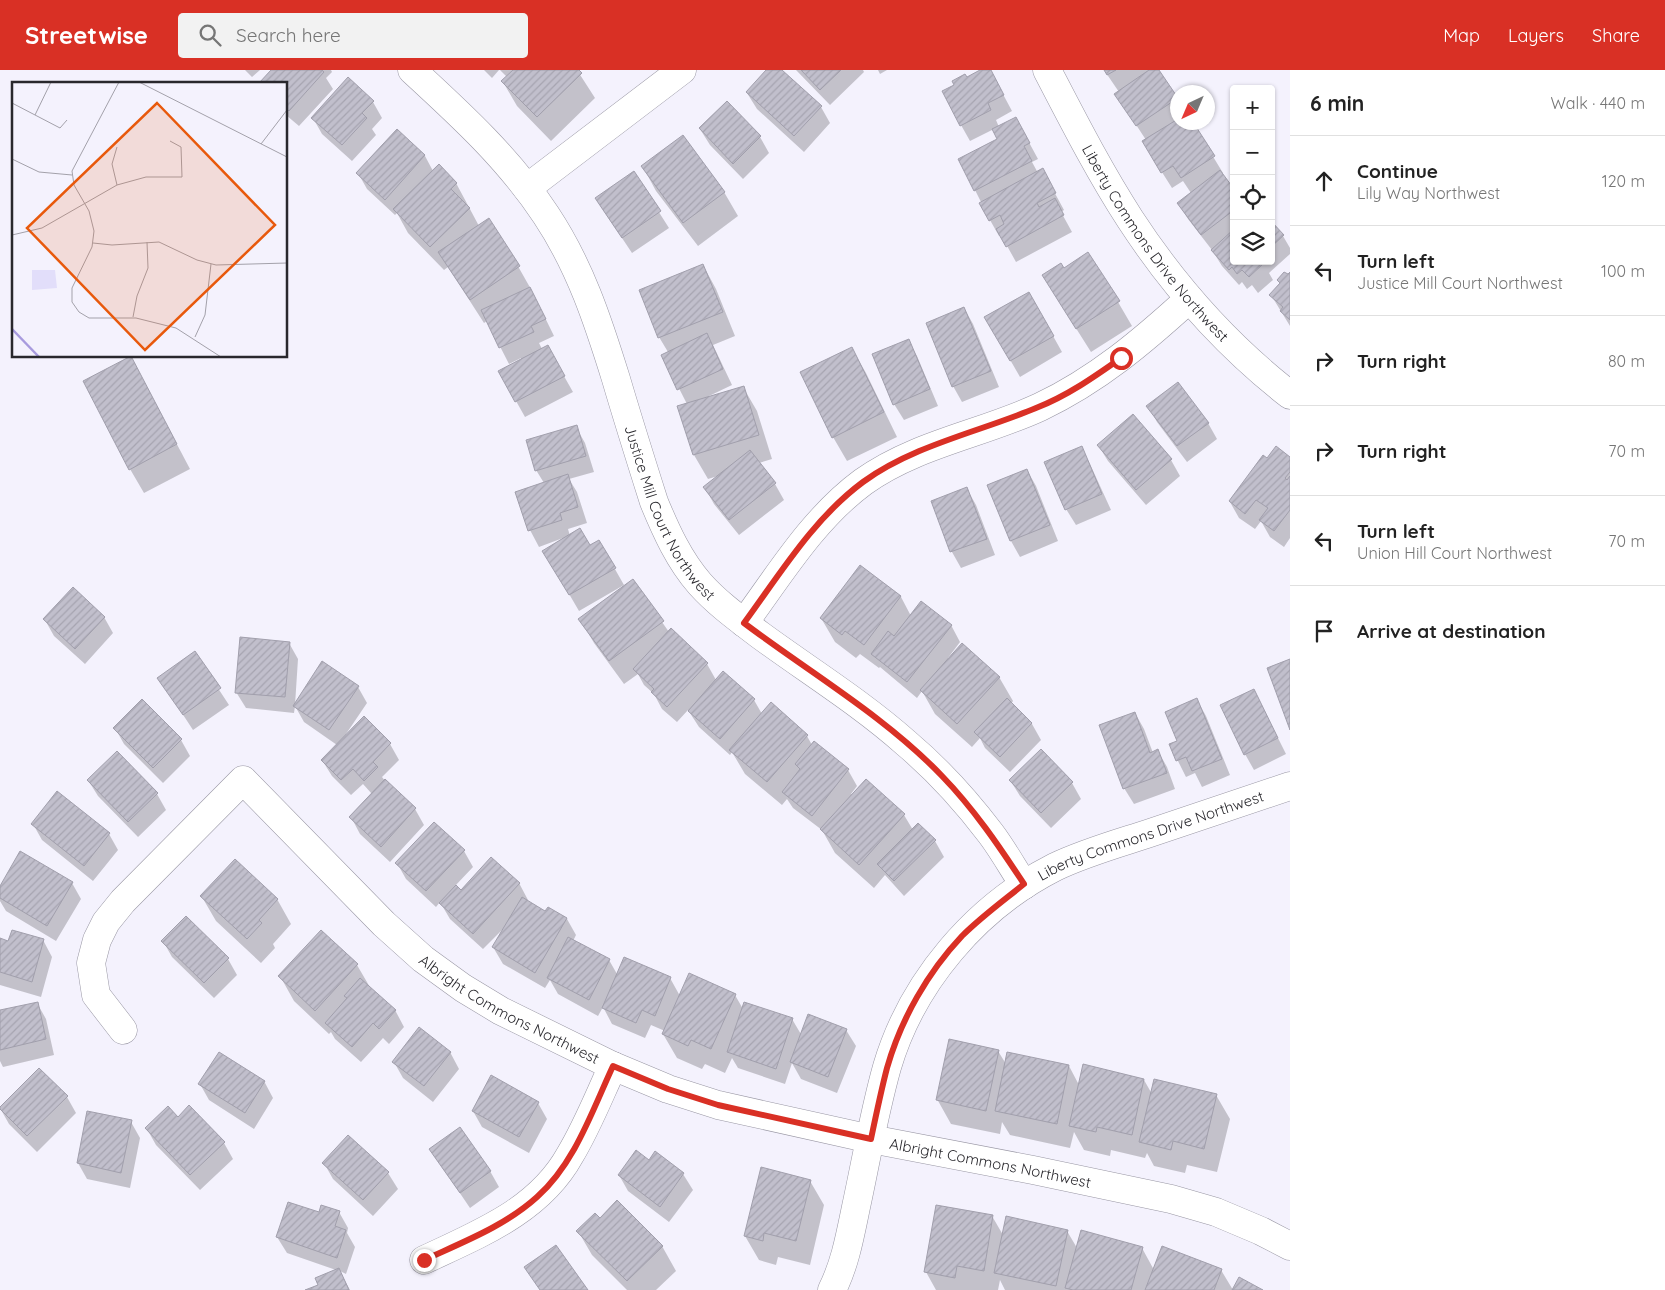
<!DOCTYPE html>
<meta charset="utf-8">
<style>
body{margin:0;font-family:Quicksand,sans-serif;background:#f2f2f2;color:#222}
.controls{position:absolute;right:15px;top:15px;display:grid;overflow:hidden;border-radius:5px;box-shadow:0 1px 4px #0004}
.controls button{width:45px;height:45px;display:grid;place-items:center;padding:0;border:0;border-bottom:1px solid #e0e0e0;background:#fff;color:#222;font:25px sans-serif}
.compass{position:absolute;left:1170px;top:15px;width:45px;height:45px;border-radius:50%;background:#fff;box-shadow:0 1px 4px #0004;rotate:224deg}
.stop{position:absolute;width:15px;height:15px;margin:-11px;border:4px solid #d93025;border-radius:50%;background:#fff}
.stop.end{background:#d93025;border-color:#fff;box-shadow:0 1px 5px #0008}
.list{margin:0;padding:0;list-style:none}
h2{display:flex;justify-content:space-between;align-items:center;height:65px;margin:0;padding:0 20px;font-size:21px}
h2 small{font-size:16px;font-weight:400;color:#767676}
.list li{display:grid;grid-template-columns:32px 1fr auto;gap:15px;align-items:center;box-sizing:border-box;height:90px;padding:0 20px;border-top:1px solid #e0e0e0}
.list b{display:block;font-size:19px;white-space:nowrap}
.list p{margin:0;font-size:16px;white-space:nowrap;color:#767676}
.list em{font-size:16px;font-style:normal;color:#767676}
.icon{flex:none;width:28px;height:28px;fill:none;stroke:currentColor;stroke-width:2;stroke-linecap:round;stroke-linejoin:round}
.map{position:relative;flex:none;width:1290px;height:1220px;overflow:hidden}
header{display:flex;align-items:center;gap:30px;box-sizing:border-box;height:70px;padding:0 25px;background:#d93025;color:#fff}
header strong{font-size:24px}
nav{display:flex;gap:28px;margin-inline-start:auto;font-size:18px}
.search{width:350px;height:45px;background:#f2f2f2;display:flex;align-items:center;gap:12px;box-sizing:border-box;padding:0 18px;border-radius:5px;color:#767676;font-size:19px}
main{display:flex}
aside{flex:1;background:#fff}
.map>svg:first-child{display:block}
</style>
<header>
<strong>Streetwise</strong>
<div class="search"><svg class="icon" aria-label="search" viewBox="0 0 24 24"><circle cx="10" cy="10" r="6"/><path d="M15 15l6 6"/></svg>Search here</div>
<nav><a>Map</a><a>Layers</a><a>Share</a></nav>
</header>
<main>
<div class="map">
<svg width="1290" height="1220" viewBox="0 0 1290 1220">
<defs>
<pattern id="building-hatch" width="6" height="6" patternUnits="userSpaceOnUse" patternTransform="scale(1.25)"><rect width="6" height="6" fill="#c1bfcc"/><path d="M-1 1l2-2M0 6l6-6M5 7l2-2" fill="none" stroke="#a6a4b0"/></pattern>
</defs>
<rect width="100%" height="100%" fill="#f4f2fd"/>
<path fill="#0003" d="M245,0H260L252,7Z
M273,0H331L332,2L326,8L333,19L299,56L286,45V14H260Z
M484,0H499L492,8Z
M500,0H577L595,28L551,71L517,36L503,12L507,7Z
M768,0H780L821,37L830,53L804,82L757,39L747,23Z
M796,0H863L864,2L830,35Z
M878,0H887L880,4Z
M983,0H990L1012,41L996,50L999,57L1025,65L1038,89L1032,92L1038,103L1051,116L1064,140L1061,142L1072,162L1016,192L1001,165L999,166L990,150L960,90L999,69L994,59L970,71L961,55L966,9Z
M1104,0H1157L1177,28L1178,52H1192L1223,103L1221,104L1234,121V191H1271V153L1283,166L1290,178V184L1269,203L1273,210L1258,223L1252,215L1247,219L1242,212L1239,215L1222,196L1212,180L1188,149L1178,133L1191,123L1183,111L1172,118L1153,88L1146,70L1116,24L1119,22Z
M373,32L382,48L372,59L376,65L352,91L322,64L313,48Z
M700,59L760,67L769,83L743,109L710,75Z
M397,61L425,86L433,101L456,113L479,156L506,175L532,221L554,266L539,273L542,279L556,292L573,322L525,347L516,331L521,288L509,294L487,251L484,253L448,197L444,200L408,163L397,143L395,145L367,119L358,103Z
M643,97L724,122L738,146L698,176L656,121Z
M634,103L669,158L632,183L596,129Z
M703,195L716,219L735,266L713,275L732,315L709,326V327L743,317L757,341L772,389L759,393L775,414L784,430L739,465L714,434L705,418L721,405L708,409L694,385L679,337L687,334L662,285L668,282L659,267Z
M1063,200L1118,232L1132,256L1091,282L1043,206Z
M1290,204V256L1271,225Z
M1029,223L1062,282L1020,307L986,248Z
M964,238L973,254L999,317L962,332L953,316Z
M908,270L917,286L938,336L904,350L894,334L873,285Z
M852,279L866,303L897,367L847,391L833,367Z
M144,312L190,399L144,423L130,399Z
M1148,336L1208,353L1217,369L1187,392L1157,352Z
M1133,345L1171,390L1180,406L1146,435L1108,391L1098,375Z
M576,357L585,373L594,402L569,409L577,422L587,453L568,459L570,466L589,477L599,471L624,515L579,541L544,481L563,468L539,477L530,460L544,413L536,400Z
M1081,378L1090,394L1111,440L1076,455L1066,439L1046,393Z
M1290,388V468L1284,477L1270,467L1261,451L1255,459L1239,448L1230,432L1267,390Z
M1027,400L1036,416L1058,471L1020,487L1011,471L988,416Z
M967,419L976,435L995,485L961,498L952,482L933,432Z
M860,497L901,527L911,546L951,555L960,572L948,588L949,589L999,607L1013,631L1011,634L1032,654L1041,670L1010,702L985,678L980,668L972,677L935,644L922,621L917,628L880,597L879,598L860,584L856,588L835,572L821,548Z
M633,511L669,562L707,594L716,610L754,630L762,644L771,634L807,666L812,675L848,700L857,716L851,724L904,745L913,760L935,771L944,787L904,826L885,805L874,818L835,783L822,760L793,738L787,729L782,735L745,704L732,682L730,685L699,657L688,640L677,652L662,639L654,624L644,615L638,604L624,614L594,573L580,549Z
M104,547L113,563L85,594L54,566L45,550Z
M289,573L298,589L295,635L358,617L367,633L346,664L390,674L399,690L382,707L386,712L415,739L424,755L390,792L360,764L351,747L372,724L363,714L351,725L332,706L322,690L337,675L304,652L295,636L294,643L246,638L236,622Z
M195,583L229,635L193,660L159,608Z
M1254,620L1286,684L1254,700L1245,684Z
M1197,630L1206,646L1230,705L1202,717L1195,703L1186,707L1170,675L1179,672Z
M142,631L181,670L190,686L163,713L124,674L115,658Z
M1135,643L1144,659L1153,683L1158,681L1167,697L1175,719L1134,734L1124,718Z
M88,710L157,724L166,740L138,767L98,726Z
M1010,710L1072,713L1081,729L1051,758L1020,726Z
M33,754L109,764L118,780L93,811L42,770Z
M464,781L473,797L455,816L461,822L519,813L528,830L526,831L546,842L548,838L567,849L576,865L573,871L609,890L617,904L670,908L680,926L735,925L743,939L792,949L802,966L846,960L856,976L837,1023L801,1009L792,993L785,1014L738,998L732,988L725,1003L705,994L702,999L677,988L663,964L665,961L651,955L645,968L612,954L603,937L598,946L558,924L550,910L545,918L503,894L493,877L507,855L483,879L450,849L440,832L436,837L406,809L397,793Z
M72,813L81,829L56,871L6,841L0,831V818Z
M202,827L277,829L291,854L273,874L275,878L261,893L216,851Z
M0,870L9,872L43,870L52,887L41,927L0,915Z
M163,871L228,889L237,905L214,928L172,887Z
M357,895L371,919L395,940L404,957L389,974L383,968L361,992L335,969L331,962L329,964L294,931L280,906Z
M37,933L46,949L54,985L3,997L0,991V942Z
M998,981L1006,994L1069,996L1079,1015L1144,1010L1152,1024L1216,1025L1230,1049L1217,1102L1187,1095L1185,1103L1154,1096L1147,1083L1145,1088L1111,1080L1110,1086L1084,1080L1074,1062L1070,1078L1010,1065L1002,1052L1000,1064L951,1054L937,1029Z
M450,982L459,999L433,1032L403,1008L394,992Z
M264,1011L273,1028L254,1059L209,1030L200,1014Z
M67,1027L76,1043L37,1082L9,1054L0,1038Z
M538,1033L547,1049L529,1083L482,1057L473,1041Z
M178,1048L224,1073L233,1089L200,1120L156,1075L147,1059Z
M131,1052L140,1068L130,1118L87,1109L78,1093Z
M430,1079L490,1101L499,1117L470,1138Z
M656,1083L683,1104L693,1120L669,1152L628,1121L619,1105L649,1092Z
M324,1093L388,1103L398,1119L373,1146L333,1109Z
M810,1111L824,1135L810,1195L778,1187L776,1195L759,1190L745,1166Z
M339,1142L348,1158L347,1163L355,1177L346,1204L340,1201L350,1220H309L320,1216L336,1200L287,1183L277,1167L319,1144Z
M992,1146L1003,1165L1067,1161L1077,1178H1142L1154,1200H1221L1233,1220H1005L1000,1210L998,1220H936L926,1202Z
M600,1149L662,1176L676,1201L656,1220H627L592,1185L578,1161Z"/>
<path fill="url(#building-hatch)" stroke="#a19fac" d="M271,0H322L324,2L289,41L286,38V14L259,13Z
M513,0H579L582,3L537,47L501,11Z
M766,0H782L822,36L794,66L746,22Z
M801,0H841L820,20Z
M980,0H991L1004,25L988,33L991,40L960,56L942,21L954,15L952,11L965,4L967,7Z
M1104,0H1116L1107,5Z
M1149,0H1159L1178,28L1136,56L1114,24Z
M348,7L374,31L362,43L367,48L342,75L311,48Z
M727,31L761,66L733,94L699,58Z
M1016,47L1030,73L1024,76L1032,91L974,121L958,89L997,69L992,59Z
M1178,49V52H1193L1215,86L1181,108L1173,96L1161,103L1142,71Z
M397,59L425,85L385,130L356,103Z
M683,65L725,122L683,153L641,96Z
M439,94L457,113L451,119L470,138L430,177L393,139Z
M1043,98L1056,123L1037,133L1039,137L1055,128L1064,145L1006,177L996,159L1004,154L1000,145L989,151L979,133Z
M1220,100L1234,119V140L1201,165L1177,133Z
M634,101L661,141L622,168L595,128Z
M489,148L520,196L470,230L438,182Z
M1271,151L1284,165L1271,177Z
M1234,159V191H1263L1264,193L1249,207L1242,200L1237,204L1232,197L1229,200L1211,180Z
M1088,182L1120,231L1076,259L1042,205L1061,193L1064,198Z
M703,194L723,242L658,268L639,220Z
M1284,202L1288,204L1290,202V250L1280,241L1283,237L1269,225L1280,213L1277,210Z
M530,217L546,249L531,256L534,262L499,278L481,240Z
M1029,222L1054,266L1010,291L984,247Z
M964,237L991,301L952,317L926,253Z
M707,263L723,299L677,320L661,285Z
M909,269L930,319L893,335L872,284Z
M548,275L565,306L515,332L498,301Z
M852,277L884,342L832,368L800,302Z
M131,286L177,374L129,400L83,311Z
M1178,312L1209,353L1177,376L1146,336Z
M744,316L759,365L693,385L677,336Z
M1133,344L1172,389L1136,420L1097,375Z
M577,355L586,386L535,401L526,370Z
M1082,376L1102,424L1065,440L1044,392Z
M1276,376L1290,387V402L1285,408L1287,410L1290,406V440L1274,461L1259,450L1268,438L1256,430L1245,444L1229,431L1263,385L1267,388Z
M750,380L776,413L729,450L703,417Z
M1027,399L1050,455L1010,471L987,415Z
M568,404L578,437L560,443L562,450L528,461L515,422Z
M967,417L987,469L950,482L931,431Z
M580,458L590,475L599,470L616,498L569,525L542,481Z
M860,495L901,526L864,575L845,561L842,565L820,548Z
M633,509L664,551L609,591L578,549Z
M73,517L105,547L75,579L43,549Z
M921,531L952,555L907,612L871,584L888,561L894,566Z
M671,558L708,593L667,637L651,622L654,619L633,599Z
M240,567L290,572L285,627L235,623Z
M962,573L1000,607L957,654L920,620Z
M195,581L221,618L183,645L157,608Z
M1290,589V660L1267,598Z
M322,591L359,616L329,660L293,636Z
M723,601L755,629L720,669L688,641Z
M1254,619L1278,668L1244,685L1220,635Z
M1007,628L1032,653L1000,687L974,662Z
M1197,628L1222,689L1192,701L1186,687L1176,691L1169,674L1177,671L1165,642Z
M142,629L182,669L153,698L113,658Z
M771,632L808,665L767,712L729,680Z
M1135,642L1150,683L1158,679L1167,703L1123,719L1099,655Z
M364,646L391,673L373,692L378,697L364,711L353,699L341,710L321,690Z
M814,671L849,699L812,746L782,722L800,699L795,694Z
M1041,679L1073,712L1041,743L1009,710Z
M117,681L158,723L128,752L87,710Z
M385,709L416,738L381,777L349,747Z
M866,709L905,744L859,795L820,759Z
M57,721L110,763L84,796L31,754Z
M434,752L465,780L426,821L395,793Z
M918,753L936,770L894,811L877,794Z
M20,781L73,812L47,856L0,828V816Z
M491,787L520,813L473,864L439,833L456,815L461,820Z
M235,789L278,829L259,850L262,853L247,869L200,826Z
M522,827L545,841L548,837L567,848L535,903L492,877Z
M186,846L229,888L204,913L161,871Z
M12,860L44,869L32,912L0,902V868L8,871Z
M321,860L358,894L315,941L278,906Z
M568,867L610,889L589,930L547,908Z
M624,887L671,907L655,946L642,940L636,953L602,938Z
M689,903L736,924L711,979L691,970L688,976L662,964Z
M360,908L396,940L379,959L373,953L352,977L325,953L347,928L344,926Z
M38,932L46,969L0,980V940Z
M744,932L793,948L776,999L727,982Z
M808,944L847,959L828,1007L790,992Z
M419,957L451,982L424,1016L392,992Z
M949,969L999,980L986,1041L936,1030Z
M219,982L265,1011L245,1043L198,1014Z
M1007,982L1069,995L1057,1054L995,1041Z
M1083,994L1144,1009L1132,1065L1097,1057L1096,1062L1069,1056Z
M39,998L68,1026L27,1066L0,1039V1037Z
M491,1005L539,1032L519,1067L472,1041Z
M1154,1009L1217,1024L1204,1079L1173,1071L1171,1080L1139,1072Z
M189,1035L225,1072L190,1105L145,1058L168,1036L178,1047Z
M87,1041L132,1050L121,1103L77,1093Z
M460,1057L491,1101L460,1123L429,1079Z
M348,1065L389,1102L363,1130L322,1093Z
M636,1080L649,1090L655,1081L684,1103L660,1137L618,1105Z
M761,1097L811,1110L796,1171L764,1163L763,1171L744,1166Z
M617,1130L663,1176L627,1211L576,1161L595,1143L600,1148Z
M288,1132L319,1142L321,1135L340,1141L335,1156L346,1160L337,1188L276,1167Z
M936,1135L993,1145L984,1201L957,1196L955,1208L924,1202Z
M1006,1146L1068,1160L1056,1216L994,1203Z
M1081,1160L1143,1177L1131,1220H1073L1065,1218Z
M556,1175L588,1220H540L524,1197Z
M1162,1176L1222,1199L1214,1220H1145Z
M339,1198L349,1220H305L318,1215L315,1208Z
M1239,1207L1263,1220H1232Z"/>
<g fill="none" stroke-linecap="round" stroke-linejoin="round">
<defs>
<g id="minor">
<path id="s1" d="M412,0C461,45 509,89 546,145C580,196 598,251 616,309C628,350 641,391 654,432C666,461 679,490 700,514C718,534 739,549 760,565C809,601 861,633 906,673C938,700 966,731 991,764C1003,780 1013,798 1024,815"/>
<path id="s2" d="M1047,0C1073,50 1099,101 1130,149C1173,215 1227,276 1290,325"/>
<path d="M527,118L682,0"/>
<path d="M744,553C780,504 813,449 863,412C916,374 982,364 1040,337C1097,310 1143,271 1189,229"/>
<path id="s3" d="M123,960L96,925L91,893L97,870L106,852L123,831L243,710L384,854L423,889L463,918L501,941L613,996L668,1019L718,1035L871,1069L1033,1100L1171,1129L1216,1142L1261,1161L1290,1176"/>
<path d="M424,1190C479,1164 539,1141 570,1085C587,1057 599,1026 613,996"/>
<path id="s4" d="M832,1220C845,1194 850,1166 856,1137C866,1091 874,1043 887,997C912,912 976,837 1055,797C1084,783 1116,774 1147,764C1194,748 1242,732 1290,716"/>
</g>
</defs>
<use href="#minor" stroke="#9997a4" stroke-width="29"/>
<use href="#minor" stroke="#fff" stroke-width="28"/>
</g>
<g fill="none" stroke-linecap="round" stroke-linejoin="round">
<path stroke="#d93025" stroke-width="6" d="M424,1190C463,1172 505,1156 537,1127C575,1093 592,1041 613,996L668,1019L718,1035L871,1069C876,1045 881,1021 887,998C901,949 928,902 962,866C981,847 1003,831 1024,814C999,776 974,739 942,706C886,647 809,602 744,553C780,504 813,449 863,412C914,375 979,362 1036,338C1067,326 1094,307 1121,288"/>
</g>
<g text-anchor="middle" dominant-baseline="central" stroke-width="4" stroke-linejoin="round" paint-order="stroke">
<g font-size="15" fill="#29282d" stroke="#fff">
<text stroke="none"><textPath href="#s2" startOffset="205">Liberty Commons Drive Northwest</textPath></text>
<text stroke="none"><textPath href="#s1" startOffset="522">Justice Mill Court Northwest</textPath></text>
<text stroke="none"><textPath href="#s4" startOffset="599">Liberty Commons Drive Northwest</textPath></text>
<text stroke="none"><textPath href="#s3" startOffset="672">Albright Commons Northwest</textPath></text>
<text stroke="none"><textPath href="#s3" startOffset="1181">Albright Commons Northwest</textPath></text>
</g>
</g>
<g transform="translate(12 12)">
<rect width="275" height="275" fill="#f4f2fd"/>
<path d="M20,188H43L45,206L20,208Z" fill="#e2defa"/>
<path fill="none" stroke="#a89bde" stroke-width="2.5" d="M0,247L27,275"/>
<path fill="none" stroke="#a3a1aa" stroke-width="1" d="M107,0L60,89L62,103L77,129L82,149L80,165L60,206V220L67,230L77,236H124L164,246L209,275M127,0L275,75M0,21L48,46L55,38M23,33L39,0M249,62L275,28M0,77L27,90L60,93M105,103L100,82L105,65M0,153L30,146L105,103L134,95H170L169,65L158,59M81,161L100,163L147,160L185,178L204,183L275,181V251M121,235L125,214L136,186L135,160M183,255L193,233L199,182"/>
<path fill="#e8590c" fill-opacity="0.15" stroke="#e8590c" stroke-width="2.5" d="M145,21L263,143L133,268L15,146Z"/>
<rect width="275" height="275" fill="none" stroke="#29282d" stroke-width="2.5"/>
</g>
</svg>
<div class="controls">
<button>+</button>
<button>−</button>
<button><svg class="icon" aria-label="locate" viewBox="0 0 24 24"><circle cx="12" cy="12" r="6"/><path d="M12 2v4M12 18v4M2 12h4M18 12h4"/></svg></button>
<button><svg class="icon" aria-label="layers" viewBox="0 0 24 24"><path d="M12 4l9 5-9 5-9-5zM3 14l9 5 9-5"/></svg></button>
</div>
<svg class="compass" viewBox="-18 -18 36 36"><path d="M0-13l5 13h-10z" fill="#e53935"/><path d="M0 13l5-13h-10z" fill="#767676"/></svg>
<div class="stop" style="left:1121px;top:288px"></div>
<div class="stop end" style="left:424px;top:1190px"></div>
</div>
<aside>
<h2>6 min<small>Walk · 440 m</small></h2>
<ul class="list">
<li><svg class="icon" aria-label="ahead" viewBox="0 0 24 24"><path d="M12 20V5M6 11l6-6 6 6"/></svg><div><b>Continue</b><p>Lily Way Northwest</p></div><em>120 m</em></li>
<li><svg class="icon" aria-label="left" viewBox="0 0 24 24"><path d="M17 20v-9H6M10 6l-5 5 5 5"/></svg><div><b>Turn left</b><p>Justice Mill Court Northwest</p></div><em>100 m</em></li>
<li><svg class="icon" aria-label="right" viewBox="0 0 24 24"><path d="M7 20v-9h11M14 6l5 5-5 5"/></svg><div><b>Turn right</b></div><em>80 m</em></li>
<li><svg class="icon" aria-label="right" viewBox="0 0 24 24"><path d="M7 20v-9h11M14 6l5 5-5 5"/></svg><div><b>Turn right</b></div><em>70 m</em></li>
<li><svg class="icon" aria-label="left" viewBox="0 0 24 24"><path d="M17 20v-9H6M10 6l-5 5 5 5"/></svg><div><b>Turn left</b><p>Union Hill Court Northwest</p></div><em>70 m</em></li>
<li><svg class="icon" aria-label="arrive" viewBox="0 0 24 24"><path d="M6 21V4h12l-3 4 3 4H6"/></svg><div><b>Arrive at destination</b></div></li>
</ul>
</aside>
</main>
